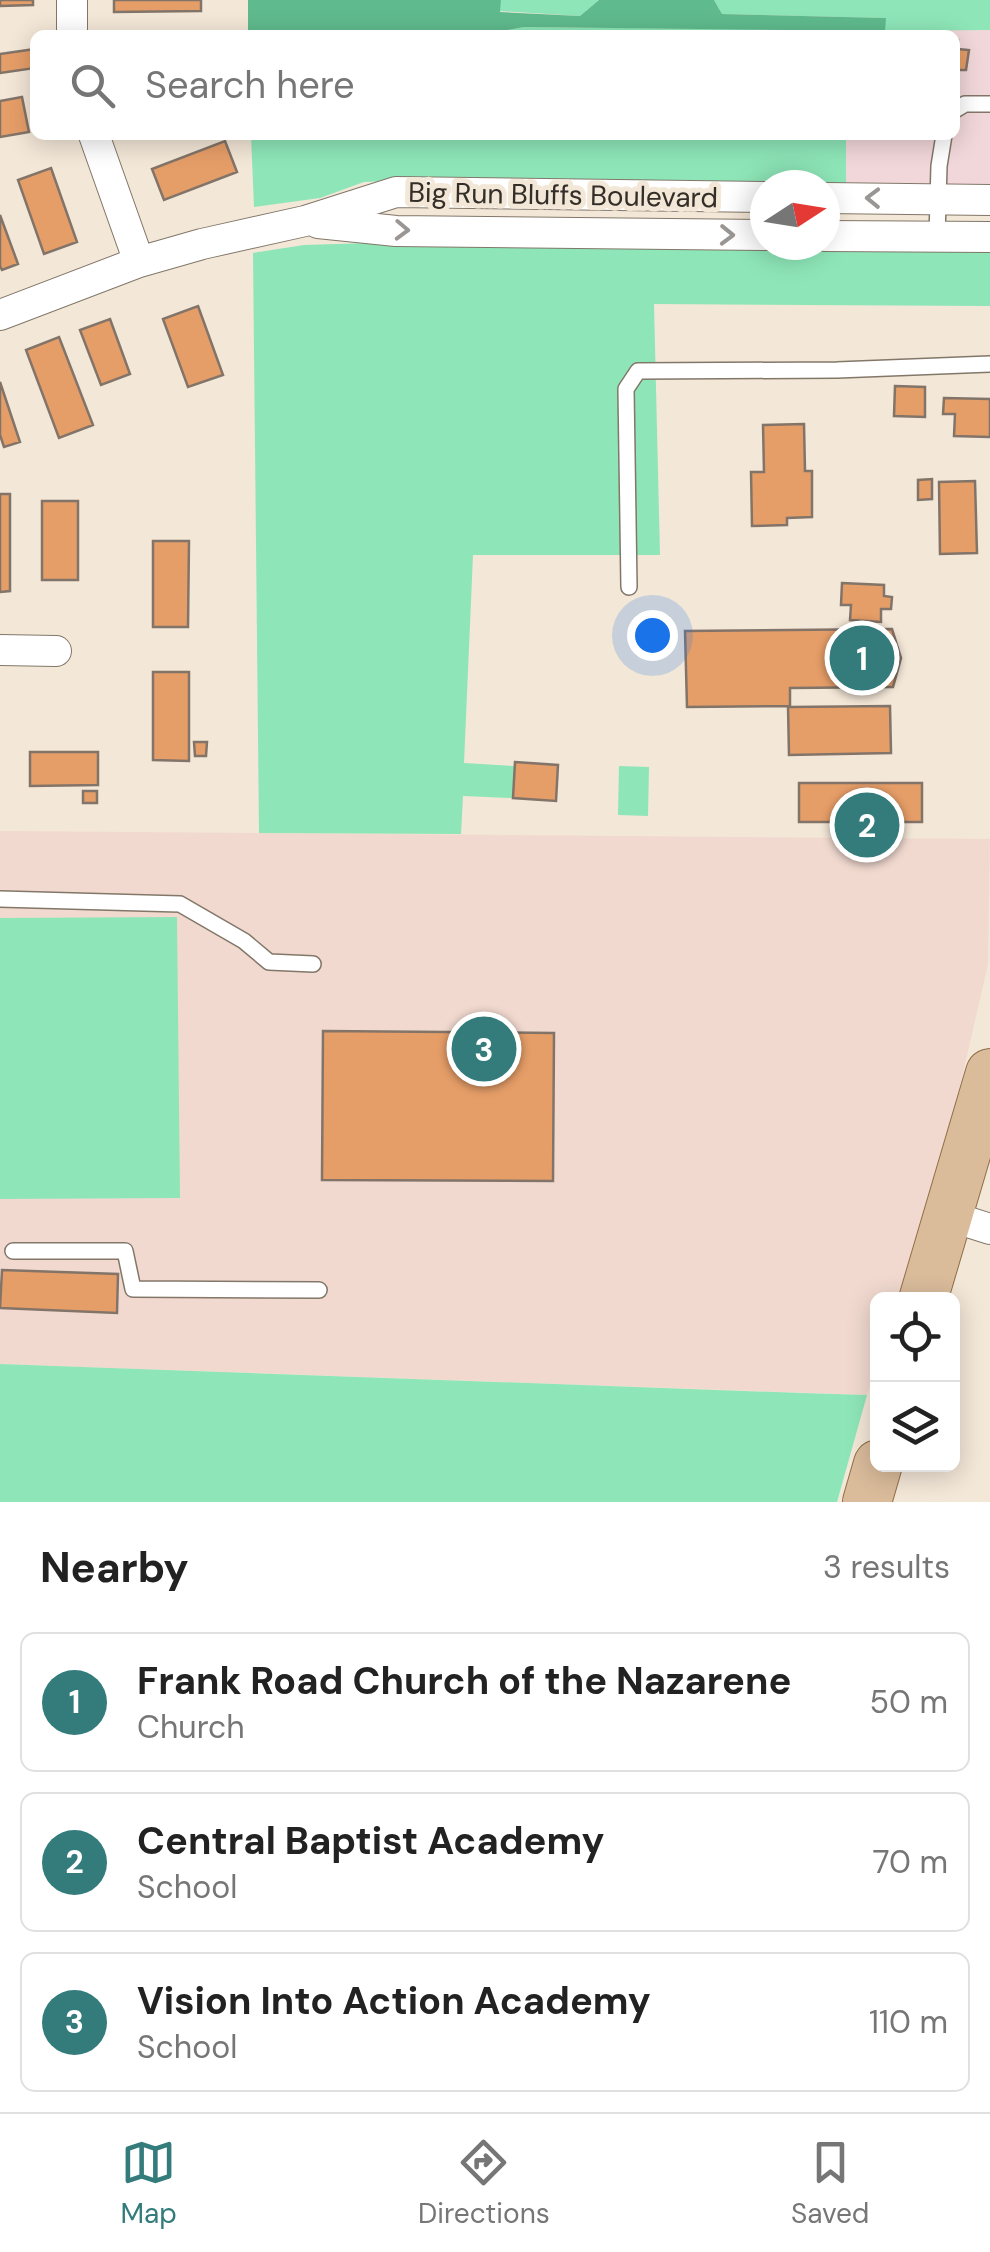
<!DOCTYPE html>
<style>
body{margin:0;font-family:"DM Sans",sans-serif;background:#f2f2f2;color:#222}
.controls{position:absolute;right:30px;bottom:30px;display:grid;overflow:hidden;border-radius:15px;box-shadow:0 5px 25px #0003}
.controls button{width:90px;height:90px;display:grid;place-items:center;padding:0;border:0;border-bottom:2px solid #e0e0e0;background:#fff;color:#222;font:50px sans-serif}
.compass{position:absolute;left:750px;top:170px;width:90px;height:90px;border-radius:50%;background:#fff;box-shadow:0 5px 25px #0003;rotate:78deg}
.you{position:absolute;left:652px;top:635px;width:35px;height:35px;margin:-25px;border:8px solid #fff;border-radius:50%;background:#1a73e8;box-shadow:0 0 0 15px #1a73e833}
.badge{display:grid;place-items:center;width:65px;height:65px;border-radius:50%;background:#337c7b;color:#fff;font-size:32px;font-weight:700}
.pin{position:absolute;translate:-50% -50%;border:5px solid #fff;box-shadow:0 2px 10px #0006}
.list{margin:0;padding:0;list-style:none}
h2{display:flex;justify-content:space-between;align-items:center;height:130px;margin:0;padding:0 40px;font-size:42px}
h2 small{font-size:32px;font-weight:400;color:#767676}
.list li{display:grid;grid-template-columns:65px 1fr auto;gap:30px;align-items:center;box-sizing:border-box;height:140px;margin:0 20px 20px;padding:0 20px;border:2px solid #e0e0e0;border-radius:15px}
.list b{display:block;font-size:38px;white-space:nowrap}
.list p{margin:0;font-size:32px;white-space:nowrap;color:#767676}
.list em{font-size:32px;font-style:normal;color:#767676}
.icon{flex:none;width:55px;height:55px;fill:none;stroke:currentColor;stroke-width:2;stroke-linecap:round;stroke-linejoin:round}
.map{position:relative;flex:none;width:990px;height:1502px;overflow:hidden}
.search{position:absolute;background:#fff;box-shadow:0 5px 25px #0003;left:30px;right:30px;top:30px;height:110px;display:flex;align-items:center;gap:25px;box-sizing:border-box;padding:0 35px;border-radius:15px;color:#767676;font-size:38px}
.sheet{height:610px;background:#fff}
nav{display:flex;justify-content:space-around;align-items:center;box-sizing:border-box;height:140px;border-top:2px solid #e0e0e0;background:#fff;font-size:28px;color:#767676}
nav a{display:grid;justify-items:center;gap:5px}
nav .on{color:#337c7b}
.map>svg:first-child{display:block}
</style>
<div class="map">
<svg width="990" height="1502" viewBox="0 0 990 1502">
<rect width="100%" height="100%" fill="#f3e7d7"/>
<path fill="#f2d7da" d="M845,30H990V191L846,188V135H955V35H845Z"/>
<path fill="#f1d9cf" d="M0,831L990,839L988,964L949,1134L897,1299L878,1300L877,1362L867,1395L0,1364Z"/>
<path fill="#8ee6b8" d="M501,0H599L580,16L499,11Z
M714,0H990V30L885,31V18L722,14Z
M524,27L845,30V35H480Z
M251,135H846V188L825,185L390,181L364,182L320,198L254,207Z
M400,242L990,252V306L654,304L660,555H473L464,763L514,766L513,798L463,796L461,834L259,833L253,253L304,245Z
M619,766L649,767L648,816L618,815Z
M177,917L180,1198L0,1199V918Z
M0,1364L802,1393L867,1395L837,1502H0Z"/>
<path fill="#5fba8d" d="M248,0H501L500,12L580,16L599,0H714L722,14L886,18L885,31L524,27L480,35H248Z"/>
<path fill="#e69e68" stroke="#837469" stroke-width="2.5" d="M0,0H33V5L0,6Z
M114,0H201V11L114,12Z
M955,40H958V49L969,50L966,70H958L957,81Z
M35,49V68L0,73V54Z
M22,97L29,132L0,137V101Z
M225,141L237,172L164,200L152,169Z
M51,168L77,242L44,254L18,180Z
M0,215L18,264L2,270L0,266Z
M198,306L223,375L188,387L163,319Z
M110,319L130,374L101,385L80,330Z
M59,337L93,425L59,438L26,350Z
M0,382L20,442L4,447L0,435Z
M895,386L925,387V417L894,416Z
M944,398L990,399V437L954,436L955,414H943Z
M804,424L805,471H812V517L787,518V525L752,526L751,472H764L763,425Z
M932,479V499L918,500V480Z
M975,481L977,553L940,554L939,482Z
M0,494H10V591L0,592Z
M42,501H78V580H42Z
M153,541H189L188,627H153Z
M842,583L884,585V596L892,597L891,609H881V622L850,620L851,605H841Z
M892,629L901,658L893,687L790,688V707L890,706L891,753L789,755L788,706L687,707L685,631Z
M153,672H189V761L153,760Z
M194,742H207L206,756H195Z
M30,752H98V785L30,786Z
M515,762L558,765L556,801L513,798Z
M799,783H922V822H799Z
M83,791H97V803H83Z
M323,1031L554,1033L553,1181L322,1180Z
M2,1270L118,1274L117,1313L0,1308Z"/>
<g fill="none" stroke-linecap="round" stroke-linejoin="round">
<defs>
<path id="service" d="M955,110L965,104H990
M937,237L939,166L944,135
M629,587L626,389L638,371L837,370L990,364
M0,899L180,904L244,941L269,962L313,964
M13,1251H125L133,1289L319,1290"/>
<path id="minor" d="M72,0V35
M94,135L139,262
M825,198L990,200
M318,223L396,231L765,235
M825,236L990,237
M0,315L139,262L202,244L305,221L396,192L765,197
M0,650L56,651
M949,1216L990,1229"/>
<path id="primary" d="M923,1300L990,1073
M867,1502L878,1464"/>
</defs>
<use href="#service" stroke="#827769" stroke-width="18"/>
<use href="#minor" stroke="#827769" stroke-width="32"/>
<use href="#primary" stroke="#8f6e48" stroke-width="50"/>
<use href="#service" stroke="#fff" stroke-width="15"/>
<use href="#minor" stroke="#fff" stroke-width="30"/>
<use href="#primary" stroke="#dabc9b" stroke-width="48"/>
</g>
<defs><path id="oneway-chevron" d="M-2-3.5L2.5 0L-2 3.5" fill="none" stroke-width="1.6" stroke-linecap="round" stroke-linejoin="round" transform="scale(2.5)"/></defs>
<g stroke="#999694">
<use href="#oneway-chevron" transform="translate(873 198) rotate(-179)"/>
<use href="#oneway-chevron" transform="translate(402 230) rotate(2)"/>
<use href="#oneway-chevron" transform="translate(727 235) rotate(1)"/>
</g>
<g text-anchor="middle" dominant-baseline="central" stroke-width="10" stroke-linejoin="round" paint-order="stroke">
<g font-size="28" fill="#332e28" stroke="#f3e7d7">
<text transform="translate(563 195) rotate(1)">Big Run Bluffs Boulevard</text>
</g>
</g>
</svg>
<div class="controls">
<button><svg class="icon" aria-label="locate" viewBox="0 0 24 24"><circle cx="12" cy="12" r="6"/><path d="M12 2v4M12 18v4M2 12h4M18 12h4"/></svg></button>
<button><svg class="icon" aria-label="layers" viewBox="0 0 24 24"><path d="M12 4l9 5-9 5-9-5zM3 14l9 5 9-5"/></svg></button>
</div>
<svg class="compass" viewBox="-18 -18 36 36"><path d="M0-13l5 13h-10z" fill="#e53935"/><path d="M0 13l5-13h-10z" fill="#767676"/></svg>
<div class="you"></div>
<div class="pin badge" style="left:862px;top:658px">1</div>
<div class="pin badge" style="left:867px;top:825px">2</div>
<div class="pin badge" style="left:484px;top:1049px">3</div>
<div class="search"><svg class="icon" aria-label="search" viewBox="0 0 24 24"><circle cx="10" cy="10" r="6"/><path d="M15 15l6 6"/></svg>Search here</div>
</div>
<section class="sheet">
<h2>Nearby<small>3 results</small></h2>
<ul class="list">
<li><span class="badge">1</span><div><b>Frank Road Church of the Nazarene</b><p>Church</p></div><em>50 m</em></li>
<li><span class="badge">2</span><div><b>Central Baptist Academy</b><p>School</p></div><em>70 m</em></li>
<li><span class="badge">3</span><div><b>Vision Into Action Academy</b><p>School</p></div><em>110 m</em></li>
</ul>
</section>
<nav>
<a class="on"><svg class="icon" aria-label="map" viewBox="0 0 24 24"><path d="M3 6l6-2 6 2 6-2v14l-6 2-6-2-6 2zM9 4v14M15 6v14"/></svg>Map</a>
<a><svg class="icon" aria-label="directions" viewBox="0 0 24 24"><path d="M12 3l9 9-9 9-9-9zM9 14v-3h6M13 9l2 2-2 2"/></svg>Directions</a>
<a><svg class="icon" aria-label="saved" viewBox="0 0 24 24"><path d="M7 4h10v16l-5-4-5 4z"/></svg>Saved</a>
</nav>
